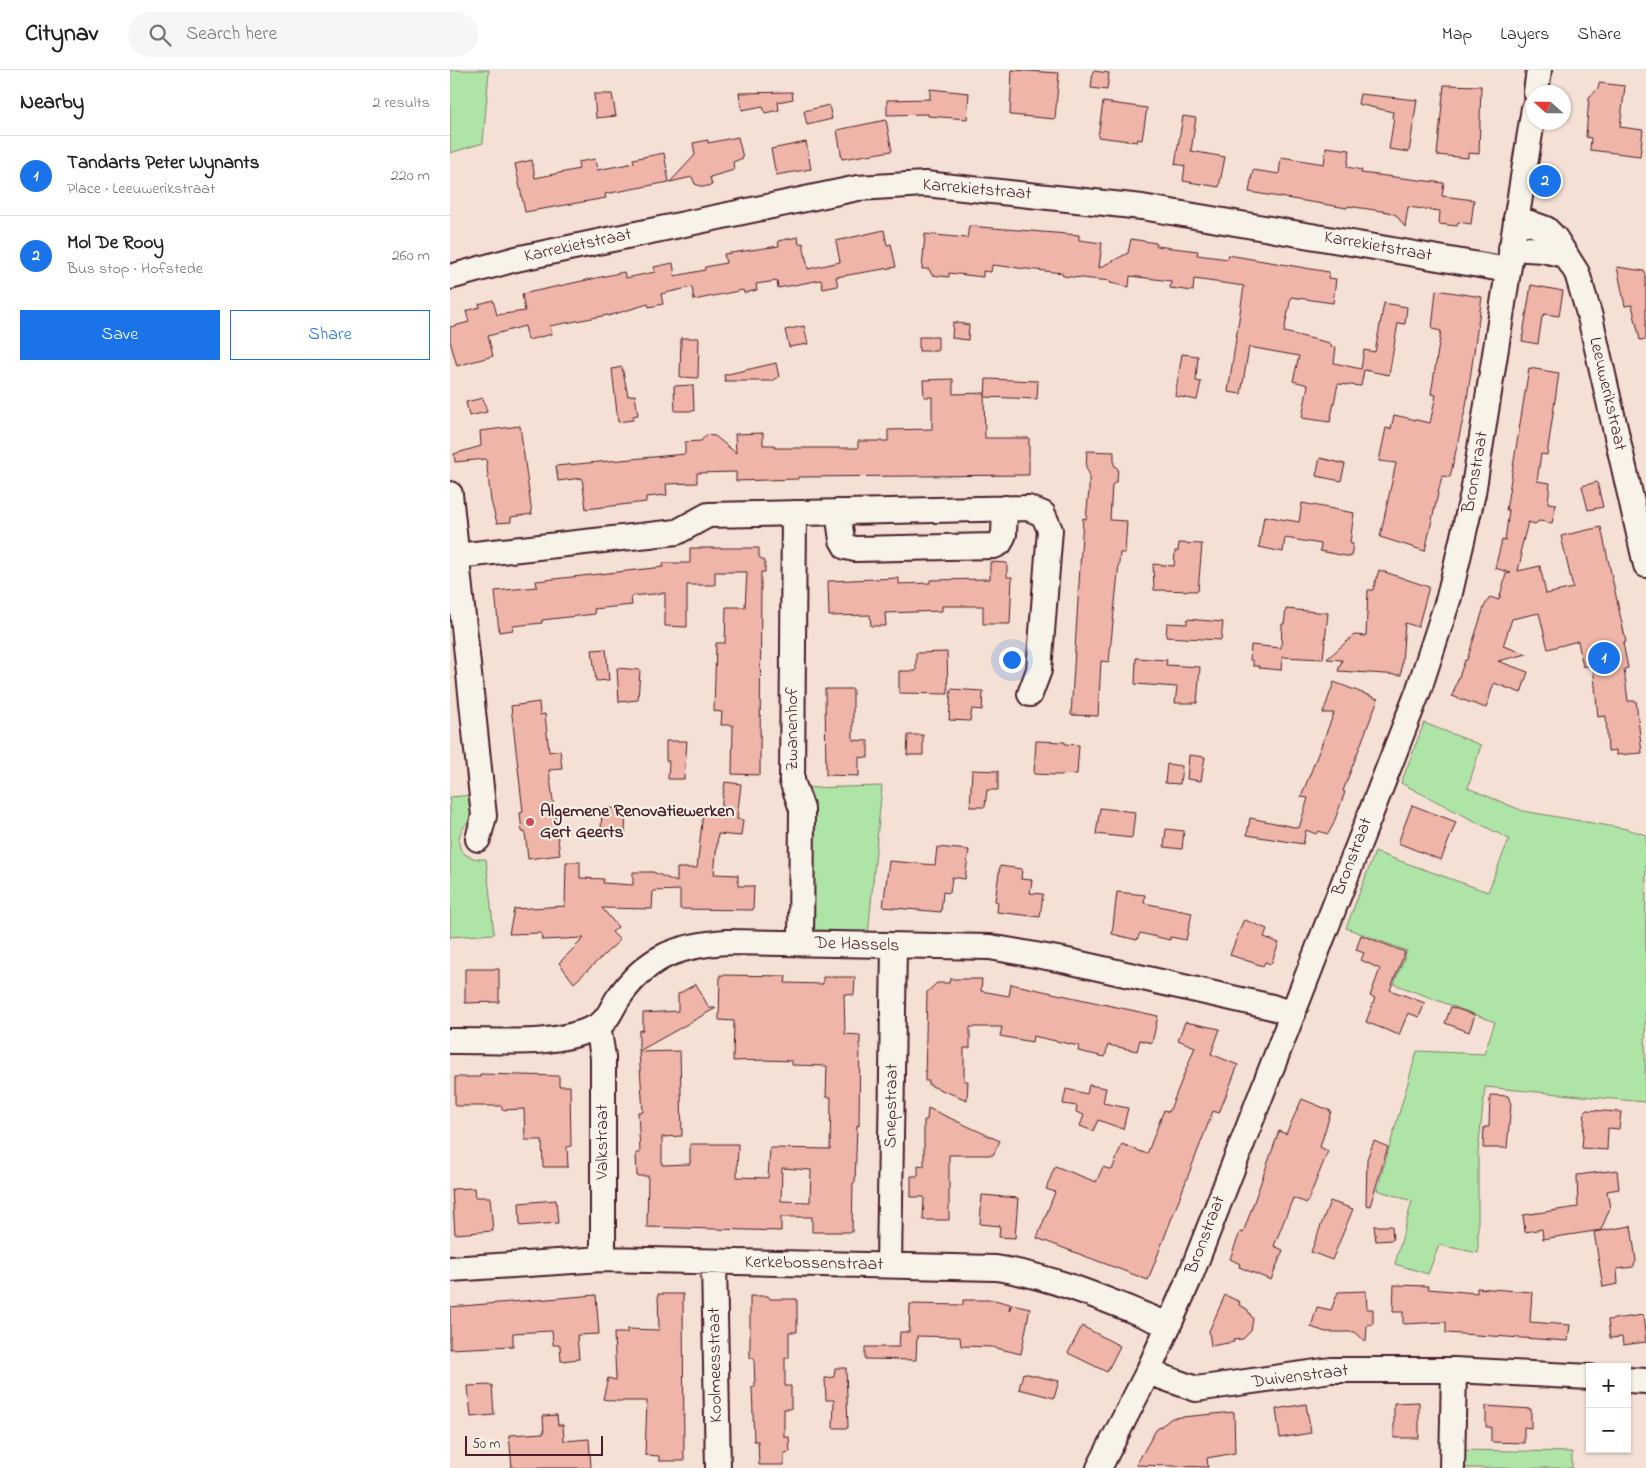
<!DOCTYPE html>
<meta charset="utf-8">
<style>
body{margin:0;font-family:"Indie Flower",sans-serif;background:#f6f6f6;color:#222}
.controls{position:absolute;right:15px;bottom:15px;display:grid;overflow:hidden;border-radius:0px;box-shadow:0 1px 4px #0004}
.controls button{width:45px;height:45px;display:grid;place-items:center;padding:0;border:0;border-bottom:1px solid #e0e0e0;background:#fff;color:#222;font:25px sans-serif}
.compass{position:absolute;left:1076px;top:15px;width:45px;height:45px;border-radius:50%;background:#fff;box-shadow:0 1px 4px #0004;rotate:291deg}
.scale{position:absolute;left:15px;bottom:12px;width:138px;box-sizing:border-box;padding-left:5px;border:2px solid #4a1f2b;border-top:0;font-size:14px;line-height:18px;white-space:nowrap;color:#4a1f2b;-webkit-text-stroke:4px #f7f3e8;paint-order:stroke}
.you{position:absolute;left:561px;top:589px;width:18px;height:18px;margin:-12px;border:4px solid #fff;border-radius:50%;background:#1a73e8;box-shadow:0 0 0 8px #1a73e833}
.badge{display:grid;place-items:center;width:32px;height:32px;border-radius:50%;background:#1a73e8;color:#fff;font-size:16px;font-weight:700}
.pin{position:absolute;translate:-50% -50%;border:2px solid #fff;box-shadow:0 1px 5px #0006}
.list{margin:0;padding:0;list-style:none}
h2{display:flex;justify-content:space-between;align-items:center;height:65px;margin:0;padding:0 20px;font-size:21px}
h2 small{font-size:16px;font-weight:400;color:#767676}
.list li{display:grid;grid-template-columns:32px 1fr auto;gap:15px;align-items:center;box-sizing:border-box;height:80px;padding:0 20px;border-top:1px solid #e0e0e0}
.list b{display:block;font-size:19px;white-space:nowrap}
.list p{margin:0;font-size:16px;white-space:nowrap;color:#767676}
.list em{font-size:16px;font-style:normal;color:#767676}
.actions{display:flex;gap:10px;padding:15px 20px}
.actions a{flex:1;padding:11px 0;border:1px solid #1a73e8;border-radius:0px;text-align:center;font-size:18px;color:#1a73e8}
.actions .main{background:#1a73e8;color:#fff}
.icon{flex:none;width:28px;height:28px;fill:none;stroke:currentColor;stroke-width:2;stroke-linecap:round;stroke-linejoin:round}
.map{position:relative;flex:none;width:1196px;height:1398px;overflow:hidden}
header{display:flex;align-items:center;gap:30px;box-sizing:border-box;height:70px;padding:0 25px;background:#fff;border-bottom:1px solid #e0e0e0}
header strong{font-size:24px}
nav{display:flex;gap:28px;margin-inline-start:auto;font-size:18px}
.search{width:350px;height:45px;background:#f6f6f6;display:flex;align-items:center;gap:12px;box-sizing:border-box;padding:0 18px;border-radius:28px;color:#767676;font-size:19px}
main{display:flex}
aside{flex:1;background:#fff}
.map>svg:first-child{display:block}
</style>
<header>
<strong>Citynav</strong>
<div class="search"><svg class="icon" aria-label="search" viewBox="0 0 24 24"><circle cx="10" cy="10" r="6"/><path d="M15 15l6 6"/></svg>Search here</div>
<nav><a>Map</a><a>Layers</a><a>Share</a></nav>
</header>
<main>
<aside>
<h2>Nearby<small>2 results</small></h2>
<ul class="list">
<li><span class="badge">1</span><div><b>Tandarts Peter Wynants</b><p>Place · Leeuwerikstraat</p></div><em>220 m</em></li>
<li><span class="badge">2</span><div><b>Mol De Rooy</b><p>Bus stop · Hofstede</p></div><em>260 m</em></li>
</ul>
<div class="actions"><a class="main">Save</a><a>Share</a></div>
</aside>
<div class="map">
<svg width="1196" height="1398" viewBox="0 0 1196 1398">
<rect width="100%" height="100%" fill="#f5e0d5"/>
<filter id="ink" filterUnits="userSpaceOnUse"><feTurbulence type="fractalNoise" baseFrequency=".02" numOctaves="2"/><feDisplacementMap in="SourceGraphic" scale="10" xChannelSelector="R" yChannelSelector="G"/><feConvolveMatrix kernelMatrix="1 2 1 2 8 2 1 2 1" color-interpolation-filters="sRGB"/></filter>
<g filter="url(#ink)">
<path fill="#afe4a7" stroke="#7c8269" d="M0,0H39L33,73L0,83Z
M974,653L1031,675L1018,718L1073,741L1177,759L1196,765L1195,1032L1035,1017L1028,1082V1183L989,1175L978,1204L945,1194L962,1131L927,1120L967,981L1034,984L1045,952L944,914L957,881L896,858L925,782L1038,822L1059,769L951,713Z
M432,716L418,865H359L354,718Z
M24,725L22,749C0,766 6,791 36,789L44,864L0,867V727Z
M1009,1380L1122,1382V1398H1009Z"/>
<path fill="#efb5a8" stroke="#4a1f2b" fill-rule="evenodd" d="M562,0L609,3L605,49L560,45Z
M643,1L659,3L657,20L641,18Z
M1149,13L1175,16L1170,57L1193,60L1190,86L1140,80L1141,68L1136,67L1139,27L1148,19Z
M994,15L1031,16L1029,84L1018,83V88L987,85Z
M480,19L519,23L517,49L478,46V44L437,45V30L480,29Z
M342,22L343,29L328,32L329,40L315,43L313,36L292,40L289,23Z
M144,24H162L166,46L146,48Z
M910,24L967,30L959,82L939,79L944,48H942L943,42L908,34Z
M653,32L697,38L692,70L688,69L687,72L648,67Z
M379,35L382,49L357,55L354,41Z
M733,46L746,48L741,81L775,87L769,117L733,111L735,96L725,94Z
M436,50L442,81L392,89L387,60Z
M288,67L293,88L283,92L284,100L260,107L262,115L253,117L245,114L242,107L220,112L245,85L243,73L258,70V73Z
M356,72L361,99L326,105L321,79Z
M876,77L900,80L897,97L912,100L911,103L994,113L992,126L1024,130L1021,154L1008,152L1007,156L989,154L990,141L958,137L955,157L946,145L938,142L898,136L897,138L799,122L803,100L829,104L831,87L874,94Z
M214,83L219,112L155,124L156,128L75,142L65,94L82,90L85,108L129,99L128,92L145,89L147,100L184,93L183,89Z
M519,156L629,165V170L652,173L649,198L678,183L681,169L706,173V176L748,181L747,185L778,189V185L879,202L878,208L886,209L883,233L841,227L834,262L880,273V276L886,277L884,293L911,299L914,280L925,282L934,233L957,237L955,254L948,253L939,305L914,300L911,316L888,314L880,352L852,348L858,315L843,311L849,286L799,277L791,324L778,322L794,216L744,209L743,221L720,218L721,211L680,206L679,217L660,213L661,211L613,206L612,203L542,195L541,202L533,201V207L499,203V207L482,205L479,199H472L475,164L517,168Z
M434,160L437,175L441,174L446,197L386,207L388,216L373,219L371,210L328,218L327,211L306,214L307,220L294,223L293,220L244,230L242,217L211,224L213,234L199,237L198,234L158,246V245L100,256L102,264L78,270L75,256L38,266L43,286L7,296L0,271V257L19,252L16,241L30,237L29,234L43,230L47,245L75,241L72,224L174,202L176,208L205,202L204,197L223,193L225,206L255,200V197L276,193L274,184L329,176L328,171L348,167L349,174L353,173L358,199L390,192L386,171Z
M1167,197L1194,201L1196,205V269L1190,270L1182,235L1175,236Z
M1081,215L1113,221L1109,246L1095,244L1092,247L1088,274L1072,271Z
M986,220L1032,227L1016,336L1000,407L992,406L975,481L930,467L946,393L929,391L936,358L941,359L944,345L980,353L986,325L981,324L991,261L982,259Z
M503,252L519,255L518,270L502,268Z
M354,256L358,274L339,277L335,260Z
M469,267H488V281H469Z
M231,268H249L248,308L230,307Z
M732,284L748,286L746,311L751,312L747,330L725,326Z
M326,293L329,307L322,311H275L274,305Z
M172,297L178,326L185,325L188,345L183,346V350L168,352L162,299Z
M1079,298L1109,303L1097,385L1091,384L1087,411L1100,413L1098,433L1106,434L1102,453L1089,451L1085,454L1078,452L1070,483L1072,484L1068,501L1090,496L1096,524L1123,518L1111,466L1151,457L1176,572L1173,573L1178,598L1174,599L1178,631H1186L1192,683L1166,685V680L1158,681L1156,646L1148,647L1143,595L1133,597L1128,571L1098,579L1089,543L1062,549L1053,576L1077,584L1048,591L1078,602L1071,623L1044,613L1036,638L1002,626L1015,590H1017L1034,537L1040,527L1049,530L1056,504L1061,503L1045,498L1052,470L1055,471L1059,440H1056Z
M503,309V324L534,323L535,368H579V405L348,407V409L286,411V402L247,403V413L216,414L217,425L196,427V432L136,439L132,408L108,411L106,396L235,384V372L251,371L256,365L265,366L286,383L285,364L313,363V375H325V378H408V371H438V360L482,359V327H474L473,310Z
M536,309L588,311L587,329L535,327Z
M243,315L244,341H225L224,316Z
M33,328L37,342L19,346L16,332Z
M70,356L82,444L61,447V452L47,453L41,431L36,389L5,392L4,384L31,376L30,361Z
M637,381L664,382V395L668,399L667,411L662,415L660,450L677,451L675,483H670L659,592L651,591L648,646L621,645L633,448L636,449L639,420V403L636,398Z
M870,388L895,394L891,411L866,406Z
M1147,412L1153,437L1138,440L1132,416Z
M852,433L904,443L900,473L903,474L901,487L870,481L871,474L835,468L833,482L809,477L814,446L849,452Z
M729,473L752,474L748,521L704,520L703,494L724,496L725,481H728Z
M240,478H309V487L315,491V502H311L310,705L282,704L283,655H271L272,642L264,641L266,573H275L276,537H295L297,502H265V515H237V557L215,556V523L181,526L182,535L144,539L145,544L92,550V553L63,556V560L49,562L45,521L87,517L86,511L213,497V493H240Z
M540,492L557,493V507H562L560,554H533V536H492V541L435,543L436,556H421L420,545L379,546L378,511L449,508V514L480,513V510L540,509Z
M929,500L979,517L968,557L955,553L951,605L888,601L892,590L877,589L904,565L916,566L918,520H923Z
M836,539L878,543L873,589L832,587L831,600L809,598V596H803V591L800,590L801,575L831,578L832,554H834Z
M737,549L773,552L771,570L716,567L717,553L737,554Z
M156,579L159,610L146,611L142,580Z
M497,582L498,624L449,623V601H466V583Z
M686,588L717,590L716,595L750,597L747,633H725L727,617L685,614Z
M167,598L190,600L188,630L169,632Z
M884,612L928,629L893,721L895,722L883,755L878,764L868,761L866,764L856,760L853,774L797,765L800,748L849,758L858,728L851,727L884,643H873Z
M375,619H403V670L418,671V688L409,687V706L376,705Z
M501,619L533,621L532,640L522,639L520,651L499,650Z
M89,632L90,645L95,644L99,682L110,680L112,699L99,700L110,785L78,789L75,762H72L70,743L73,742L61,636Z
M458,665H473V685H457Z
M216,671H237L234,709H218L219,691H216Z
M586,671L615,672V674L629,675L627,704L607,705L584,704Z
M739,685L755,687L751,711L737,709Z
M717,694L732,696L730,714L715,713Z
M522,700L548,701V720H537L535,737H520Z
M275,712L291,714L287,749L293,750L291,766L268,764L264,804L288,805V816H304L303,840L230,839V820L203,821L202,839L152,838L168,857L162,862L170,870L124,913L109,893L134,868L92,870L91,863L59,864L64,839L115,836L116,792H130V808L154,809L153,813L183,815V802H203L227,812V798H247L253,743L270,745Z
M962,735L1006,752L991,790L948,773Z
M152,738L176,739L175,764L151,763Z
M650,738L685,742L682,768L646,764Z
M716,759L734,761L732,779L714,777Z
M487,777L519,780L515,809L502,807L500,823L493,822L491,842L433,837L439,791L485,795Z
M550,796L572,799L571,809L582,810L580,823L593,824L590,847L547,842L548,832L545,831Z
M667,822L695,825L694,833L742,843L736,870L720,867V870L690,863L687,870L662,864Z
M795,850L817,859L814,867L829,873L821,894L815,892L813,896L780,885L793,851Z
M911,865L955,882L940,920L975,933L969,947L958,943L949,965L916,952L925,928L920,926L930,899L911,890L914,883L906,880Z
M15,899H49V932L15,933Z
M270,905L336,906L335,913L373,914V907H405L404,925L394,924L395,964L410,965L409,1056L407,1055L405,1113H403L402,1162H362V1147H331V1161L197,1157L198,1106H187L186,1083H190L188,1042H193L189,982L230,981L232,1066L212,1067V1095L240,1094V1074H288L287,1107L318,1108L320,1078L380,1079L381,1027H376L377,996L342,995V991L315,990L283,991L284,951L269,950ZM332,1098L361,1100L360,1132L331,1131Z
M500,909H532L531,921L559,926L561,914L708,946L702,973L690,970L687,981L658,975L655,987L628,981L629,976L583,966L582,972L550,966L552,957H520V978H514V1011H518L517,1030L479,1015V1011H475L477,922L487,913H499Z
M246,914L259,938H266L189,981V961L193,960V943L228,941V924Z
M1001,937L1025,945L1019,962L995,953Z
M735,952L770,959L761,984L788,995L769,1043L763,1041L698,1210L587,1168L605,1122L596,1119L605,1096L646,1112L653,1097L662,1100L672,1074L697,1084L714,1040L719,1042L745,977L728,970Z
M30,1004L109,1006V1016H120L121,1076L117,1077L118,1097H93L92,1070H75L74,1039L52,1040V1036H5V1007H30Z
M639,1015L656,1018L653,1033L678,1038L673,1059L648,1050L643,1061L630,1056L634,1045L626,1042L627,1036L613,1034L616,1019L637,1024Z
M1040,1025L1058,1026L1061,1034L1057,1078H1033L1034,1057H1039Z
M852,1029L881,1041L870,1077L878,1081L857,1133L843,1128L824,1176L833,1180L821,1210L789,1197L790,1194L780,1189L790,1162L793,1163L829,1061L836,1064Z
M478,1038L550,1071L543,1085H499V1150H473L474,1127H461V1106H468V1095L474,1096V1050H477Z
M1135,1040L1171,1042L1169,1059L1158,1058L1157,1080L1132,1078Z
M924,1071L938,1077L920,1136L916,1135L917,1089Z
M1167,1100L1169,1119L1157,1121L1160,1138L1151,1160L1093,1169L1092,1159L1075,1162L1073,1145L1128,1137L1127,1105Z
M24,1118L25,1127H40L43,1161L5,1164L2,1119Z
M532,1125L568,1128L565,1168L549,1167L550,1156L530,1154Z
M106,1130L108,1153L70,1156L69,1133Z
M880,1131L903,1139L882,1190L861,1182Z
M924,1156H942L943,1170L926,1171Z
M1181,1156L1186,1191L1183,1197L1167,1199L1168,1214L1153,1217L1144,1162Z
M944,1215L978,1216V1219L1027,1223V1218L1082,1222L1080,1252L1120,1255L1118,1271L996,1263V1252L953,1254V1242H943Z
M916,1221L917,1239H923V1254L917,1255L916,1272L905,1262H876L861,1257L867,1237L881,1240L888,1222Z
M208,1224H233L234,1391H209V1386L195,1385L197,1331H163L153,1329L158,1308L166,1310L164,1263H177V1259L209,1260Z
M146,1225L149,1264L127,1265L129,1289L111,1291L110,1275H103L102,1261L63,1263V1276L0,1279V1237Z
M775,1225L790,1232L789,1235L797,1239L803,1249L801,1261L793,1269L783,1270L784,1272L761,1276L759,1261Z
M300,1226H318L320,1229H347V1262H339V1288H335V1316H341V1339H334V1367H339L340,1382L334,1383V1395H309L308,1371H304L302,1317H305L304,1288H300Z
M513,1230H544L560,1234L559,1241L562,1234L580,1238L571,1284L542,1277L511,1276L510,1267L467,1266L466,1290L415,1289V1277H449L450,1262H459L460,1234L513,1235Z
M1193,1245L1196,1272L1173,1275L1172,1267L1160,1268L1158,1250Z
M632,1256L670,1276L657,1302L618,1283Z
M385,1298H396L398,1358H383L384,1330H376L375,1308L384,1307Z
M573,1303L609,1311L604,1328L569,1319Z
M42,1315L44,1345L21,1347L18,1316Z
M969,1332V1368H944V1333Z
M856,1334L861,1363L830,1368L826,1339Z
M1036,1336L1081,1339V1358L1074,1357V1373L1041,1372V1357H1036Z
M784,1342L785,1383L757,1388L758,1397L686,1395L706,1360L722,1348Z
M107,1345L108,1355H113L114,1371L139,1369L141,1398H62L59,1365L94,1363L93,1346Z"/>
<g fill="none" stroke-linecap="round" stroke-linejoin="round">
<defs>
<path id="minor" d="M1086,22L1089,0
M1066,148L1096,159L1105,168L1127,203L1140,247L1196,495
M1061,178L1093,180L1115,185
M0,207L66,189L408,118L475,114L692,137L1058,200
M0,424L34,746L28,769
M388,442L392,470L396,477L405,479L544,476L550,473L554,464L555,438
M344,443L342,711L352,739L351,873
M6,486L227,462L258,445L578,438L593,444L600,460L589,600L580,624
M148,956L153,987V1189
M0,971C48,970 102,978 146,957C157,952 161,940 167,930C196,887 226,876 276,872L540,877L613,890L822,937L842,944
M264,1193L268,1398
M439,1195L444,876
M0,1199L153,1189L546,1198C607,1207 663,1233 719,1255
M698,1302L746,1319L881,1300H1004L1140,1307
M1177,1310L1196,1311
M649,1398L698,1302L740,1207L968,622L999,527L1023,423L1084,38
M1002,1398L1004,1300"/>
</defs>
<use href="#minor" stroke="#4a1f2b" stroke-width="28"/>
<use href="#minor" stroke="#f7f3e8" stroke-width="24"/>
</g>
</g>
<circle fill="#d1495b" stroke="#f7f3e8" stroke-width="2" cx="80" cy="752" r="5"/>
<g text-anchor="middle" dominant-baseline="central" stroke-width="4" stroke-linejoin="round" paint-order="stroke">
<g font-size="18" fill="#4a1f2b" stroke="#f7f3e8">
<text transform="translate(527 120) rotate(5)">Karrekietstraat</text>
<text transform="translate(128 176) rotate(-12)">Karrekietstraat</text>
<text transform="translate(928 177) rotate(10)">Karrekietstraat</text>
<text transform="translate(1157 324) rotate(77)">Leeuwerikstraat</text>
<text transform="translate(1026 402) rotate(-80)">Bronstraat</text>
<text transform="translate(343 659) rotate(-90)">Zwanenhof</text>
<text transform="translate(903 787) rotate(-69)">Bronstraat</text>
<text transform="translate(407 875) rotate(2)">De Hassels</text>
<text transform="translate(442 1036) rotate(-89)">Snepstraat</text>
<text transform="translate(153 1072) rotate(-90)">Valkstraat</text>
<text transform="translate(756 1165) rotate(-69)">Bronstraat</text>
<text transform="translate(364 1194) rotate(1)">Kerkebossenstraat</text>
<text transform="translate(266 1295) rotate(-91)">Koolmeesstraat</text>
<text transform="translate(850 1307) rotate(-7)">Duivenstraat</text>
</g>
<g font-size="18" font-weight="bold" fill="#4a1f2b" stroke="#f7f3e8" text-anchor="start">
<text x="90" y="742">Algemene Renovatiewerken<tspan x="90" dy="21">Gert Geerts</tspan></text>
</g>
</g>
</svg>
<div class="controls">
<button>+</button>
<button>−</button>
</div>
<svg class="compass" viewBox="-18 -18 36 36"><path d="M0-13l5 13h-10z" fill="#e53935"/><path d="M0 13l5-13h-10z" fill="#767676"/></svg>
<div class="scale">50 m</div>
<div class="you"></div>
<div class="pin badge" style="left:1154px;top:588px">1</div>
<div class="pin badge" style="left:1095px;top:111px">2</div>
</div>
</main>
